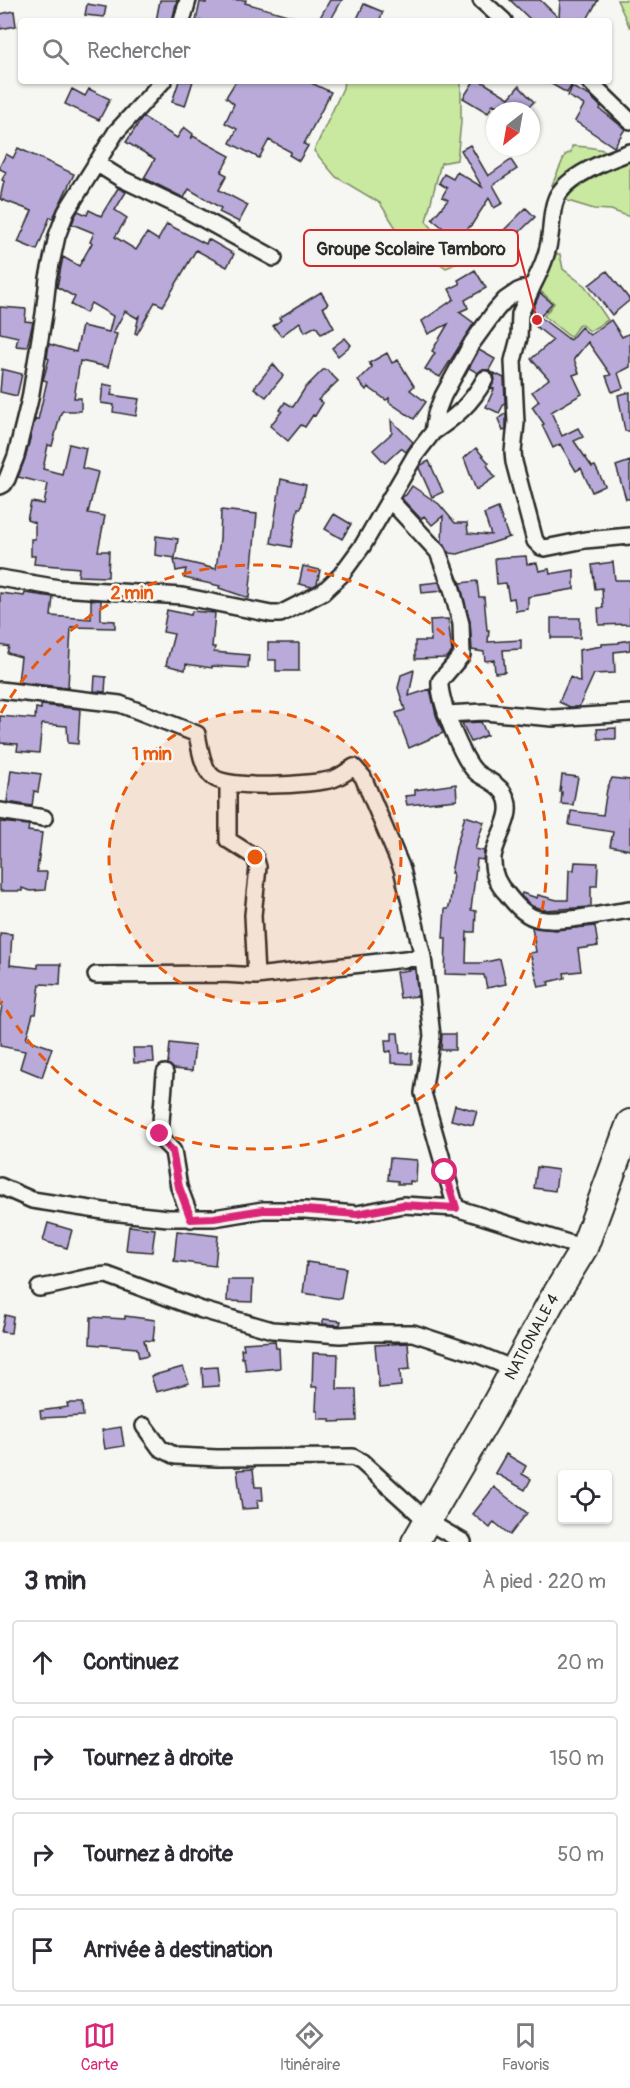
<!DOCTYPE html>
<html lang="fr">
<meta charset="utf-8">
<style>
body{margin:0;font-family:Pangolin,sans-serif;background:#f7f7f7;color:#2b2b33}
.controls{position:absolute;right:18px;bottom:18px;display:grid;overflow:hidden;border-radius:6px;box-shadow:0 2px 4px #0004}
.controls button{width:54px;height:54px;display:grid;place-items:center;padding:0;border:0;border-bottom:2px solid #e1e1e2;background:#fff;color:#2b2b33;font:30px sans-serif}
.compass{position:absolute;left:486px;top:102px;width:54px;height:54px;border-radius:50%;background:#fff;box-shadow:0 2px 4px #0004;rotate:211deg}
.stop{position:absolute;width:18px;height:18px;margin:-14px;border:4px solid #db2777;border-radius:50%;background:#fff}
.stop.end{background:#db2777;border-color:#fff;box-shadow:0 2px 6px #0008}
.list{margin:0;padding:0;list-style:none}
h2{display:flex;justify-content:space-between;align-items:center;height:78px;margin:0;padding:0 24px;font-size:26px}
h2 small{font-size:20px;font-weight:400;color:#7c7c81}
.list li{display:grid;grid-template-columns:39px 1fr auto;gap:18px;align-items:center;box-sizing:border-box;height:84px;margin:0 12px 12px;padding:0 12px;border:2px solid #e1e1e2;border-radius:6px}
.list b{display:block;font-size:22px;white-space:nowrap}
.list em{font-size:20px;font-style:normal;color:#7c7c81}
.icon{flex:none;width:33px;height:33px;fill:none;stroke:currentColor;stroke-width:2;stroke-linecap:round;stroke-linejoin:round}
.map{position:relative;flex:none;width:630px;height:1542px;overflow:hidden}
.search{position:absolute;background:#fff;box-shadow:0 2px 4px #0004;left:18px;right:18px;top:18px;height:66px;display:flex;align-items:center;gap:15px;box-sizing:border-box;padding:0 21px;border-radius:6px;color:#7c7c81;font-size:22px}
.sheet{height:462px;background:#fff}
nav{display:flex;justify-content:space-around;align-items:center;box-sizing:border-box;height:84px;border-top:2px solid #e1e1e2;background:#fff;font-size:16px;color:#7c7c81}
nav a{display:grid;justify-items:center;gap:3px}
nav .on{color:#db2777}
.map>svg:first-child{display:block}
</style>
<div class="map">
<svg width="630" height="1542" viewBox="0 0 630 1542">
<rect width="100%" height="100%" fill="#f6f6f2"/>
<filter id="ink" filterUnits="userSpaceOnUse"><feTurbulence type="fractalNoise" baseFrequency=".0167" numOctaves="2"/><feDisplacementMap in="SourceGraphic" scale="12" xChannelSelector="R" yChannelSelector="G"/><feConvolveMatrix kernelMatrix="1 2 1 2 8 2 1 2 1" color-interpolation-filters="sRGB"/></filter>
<g filter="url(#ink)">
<path fill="#c9e8a0" stroke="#7a8a66" stroke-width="1.5" d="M617,0H630V28Z
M344,81H461V122L457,160L441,163L426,221L461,262L446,268L401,236L380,203L336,177L314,151L343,88Z
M572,146C596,147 609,150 630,161V217L611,210L594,209L568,201L552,189V185L565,155L571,152Z
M543,254H560L563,269L585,286L608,320L590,331L580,324L570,337L544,316L554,303L537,288Z"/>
<path fill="#b9aada" stroke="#2b2b2b" stroke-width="1.5" d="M160,0H177L172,21H156Z
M206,0H246L245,3L298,18V21H196L200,2L206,3Z
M330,0H342L330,21H318Z
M510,0H540L559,18L560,0H598L586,21H532Z
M87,4L106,7L104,17L85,15Z
M364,4L383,12L379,21H356Z
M14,11L16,26L0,29V14Z
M179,81H193L185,106L172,102Z
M236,81H307L331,92L304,144L308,146L299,161L289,155L291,152L269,140L259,158L230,143L237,129L225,123L234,104L226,97Z
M474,81H481L509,98L519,86L534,102L524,111H521L513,103L508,111L493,104L488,113L463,98Z
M546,81H574L567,93Z
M572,87L590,96L601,107L600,109L625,129L614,147L575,121L584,105L568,96Z
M72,89L85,96L89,89L110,99L99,120L65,104Z
M143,117L177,138L184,127L193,134L191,139L193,136L230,156L221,172L227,175L219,190L248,205L239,222L219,212L221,208L189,189L184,198L144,178L155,159L126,142Z
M470,145L488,176L511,160L517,169L493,185L503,203L494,208L489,198L471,226H470L458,240L432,219L448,200L442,197L447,188L439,183L444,174L453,179L457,172L482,187L461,150Z
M18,148L74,174L53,218L50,217L37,250L18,242L32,211L0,199L4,181L2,180L6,172L0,169V166L6,154L13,158Z
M118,188L126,192L115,210L127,218L115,237L136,250L147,233L158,240L167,224L206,244L208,239L234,254L227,267L196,250L163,306L155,302L137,334L135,333L139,316L137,318L125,311L113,333L117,334L108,367L80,361L74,398H81V411H63L61,413L52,446L48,445L43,469L62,474L69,444L86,448L82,468L98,472L88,513L105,516L98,551H109L108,577L78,576L79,568L34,564L35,556H31V539H35V523L27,520L31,502L44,504L48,484L18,477L25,458L35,419L38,420L47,381L43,380L49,359L47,358L49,344L76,352L82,326L109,332L113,316L91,303L86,313L71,305L75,297L57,287L63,257L79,266L92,243L90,242L94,233L72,224L75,216L78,211L87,215L89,210L101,216Z
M526,208L535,217L500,251L491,243Z
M475,270L486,288L465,300L468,308L459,312L474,323L440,377L425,369L435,353L432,351L448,324L428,334L422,321L454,299L449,289L460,284L458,280Z
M607,271L630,300L612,315L589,285Z
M321,292L328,304L323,307L334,328L321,334L316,326L305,332L300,322L281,336L273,326L281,320L279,318Z
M540,293L552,303L540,317L570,340L581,327L590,335L611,320L622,337L630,333V367L618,373L623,388L612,392L606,376L611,375L588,342L574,359L579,373L573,375L582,394L551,412L562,436L578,428L583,437L574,441L592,467L595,466L605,486L592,492L581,468L576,471L560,444L553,448L542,425L544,424L532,407L539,401L532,392L549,379L531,359L553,340L529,321L530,316Z
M0,307L26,309L25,321L33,322L27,347L16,346L18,337L0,333Z
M345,338L351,345L338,356L332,348Z
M479,350L495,359L489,370H481L478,373L469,368Z
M387,353L392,363L398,360L414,386L410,390L426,402L414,419L389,402V398L386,400L368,387L366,390L358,381L372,367L369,363Z
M273,364L283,376L266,397L254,388Z
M2,369L22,374L17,396L0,392Z
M323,370H327L338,381L318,400L323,403L315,416L313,415L305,427L301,425L288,441L270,426L282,411L280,410L285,402L293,407L305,388Z
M494,373L504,378L505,402L499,413L486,407L494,389L491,388L495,380Z
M103,384L113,386L111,395L139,399L136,416L113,412L114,405L101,403Z
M630,392V431H625L618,395Z
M506,413V430L503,431L498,419Z
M391,420L413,442L406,452L401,448L385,463L373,450L392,433Z
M476,448L489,463L487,465L495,477L476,490L464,458Z
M429,461L443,492L432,497L419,468L421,465Z
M630,461V499H626L616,466Z
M281,479L306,485L301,508H298L291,547L271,543Z
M412,486L439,504L455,523H467L468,533L491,535L484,514L498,508L508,536L510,537L458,554L449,553L442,542L443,516L432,525L424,516L421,519L403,500L402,497L406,495Z
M221,510L257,514L249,598L219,588L220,586L184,578L186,569L176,571L174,559L216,569L220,539Z
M334,514L351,524L342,539L325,529Z
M156,536L178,539L175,558L155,555Z
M526,556L527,564L537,563L539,571L549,569L550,574L574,570V589L528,597V609L516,611L514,598L509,599L506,583L497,584L495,558Z
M613,562L615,580H630V624L599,625L598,608H603L602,588L595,589L592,565Z
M303,566L320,570L317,584L312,587L299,584Z
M459,580L461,583L477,581L479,597H484L487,630H489L488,642L521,640V649L503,650L505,672L495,673L494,660L485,661L484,652L472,650L470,622Z
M439,582L442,591L422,593L421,584Z
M0,593L24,596L25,593L53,597L51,616L91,619V600H101V620L115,621V628L71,627L68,688L18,682L21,657L7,653L9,647L0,645Z
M167,610L191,615L192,611L215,613L212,647H215L214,652L249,655L248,668L212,666V668L186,664L185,670L166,665L174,634L163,632Z
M551,618H580V638H551Z
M448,619L452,652L446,658L415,659V641H431L430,620Z
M630,640V650L614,652L615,673L594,674L579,707H570L559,702L570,677L580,682L579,650L602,646V644L619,643V642Z
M268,643H299V671H276V660H268Z
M414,670L409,696L430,689L436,715L443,733L409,748L396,713L405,710L398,688L401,675Z
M95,676L106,677L105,692L94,691Z
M41,705L80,709L78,744L68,743L67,726L42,724L39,753L17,751L18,744L0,743V716L35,719L36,708L41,709Z
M481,722L487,735L471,742L462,723Z
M616,728V739H598L597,729Z
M11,770L41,774L38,792L34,791L32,806L7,802Z
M562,775L578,777L573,805L561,804L562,792H560Z
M612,778L630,780V850L610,846L613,832L569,825L571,811L603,815L607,789Z
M456,784L457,800L407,805L405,796L415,795V790Z
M465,816L484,822L475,849L484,851L483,860L477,859L471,910L476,911L475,932H467L466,963H481L500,959L506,984L487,988L484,975L445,974L446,938H443L445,909H448L450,903L453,873H451L456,847Z
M0,822L29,825L28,831L42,833L37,872H47L45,890L30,891L22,888V891H0Z
M575,862L598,863L597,886H591V907L545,910L532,906L521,896L522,893L537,898L538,895L557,900H568L569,870H574Z
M595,926L598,946L578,949L581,971L564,973L565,978L548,982L549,985L539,987L530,953L536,952L532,927L556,930Z
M0,933L12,934L10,965L38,968V964H61L60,985L40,984L36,1014H33L26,1039L52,1048L42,1077L20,1068L25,1051L0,1046V1017L2,1005H0Z
M415,969L418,996L400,998L396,972Z
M392,1033H398L400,1053H412V1064L391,1063V1051L386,1052L385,1040H392Z
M442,1034H455V1050H441Z
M170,1043L195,1046L192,1071L174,1069L168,1064Z
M133,1048H153L154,1062L134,1063Z
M455,1105L477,1111L473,1125L451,1120Z
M390,1158L417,1160L416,1182L410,1181V1184H398V1181L388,1180Z
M537,1167L558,1170L555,1191L534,1188Z
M48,1223L72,1230L67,1248L43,1241Z
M129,1226L155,1229L152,1252L126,1250Z
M177,1231L218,1236L215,1266L174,1261Z
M307,1262L346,1268L341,1299L303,1293Z
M228,1280H253L252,1302L227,1301Z
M5,1315L13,1317L11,1333L1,1332Z
M125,1316L155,1320L153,1341L144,1340L148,1356L139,1358L137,1348L90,1344L91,1317L125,1319Z
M323,1319L341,1321L340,1325L323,1324Z
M275,1341L276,1348H279L280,1368L246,1371L244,1358H242L241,1349H244L243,1343Z
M408,1343L410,1369L400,1370L401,1386L379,1388L375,1345Z
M313,1353L338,1354L337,1389H356L357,1421L330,1422V1419H318V1411H316L317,1387H312Z
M183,1367L189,1383L156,1392L151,1376Z
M217,1367L219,1386L203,1387L202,1368Z
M67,1403H82L83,1416L41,1418L40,1411L68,1407Z
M121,1427L124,1446L105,1449L102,1430Z
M506,1454L526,1466L522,1474L531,1479L525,1490L495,1473Z
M253,1469L255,1487H262L263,1500H257L258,1508L242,1509L237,1470Z
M494,1487L527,1513L510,1535L494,1522L490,1528L473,1514Z"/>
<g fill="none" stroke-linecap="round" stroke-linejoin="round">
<defs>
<path id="street" d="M481,0L504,21
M182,21L188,0
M589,81L630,121
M96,163L120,178L183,208L274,258
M533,285L520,314L519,338L513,361L516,423L513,452L514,462L535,541L541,547L545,548L585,540L630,536
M433,432C456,417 471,404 485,379
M0,486L4,484L7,479L16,456L30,399L44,314L48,278L57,236L66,212L116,132L163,81
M390,500L438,552L452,589L461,624L462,655L440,681C438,699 463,762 477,773C485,779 497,783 503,792C518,813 496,835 493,857C492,871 497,884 507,894C514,903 523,914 535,918C555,925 607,913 630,910
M0,578L59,588L182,596L271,614H280L323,592L341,575L363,545L416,454L433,432L436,414L443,396L472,343L496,310L505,300L518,291L533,285C541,269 548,254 550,236C552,224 551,211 556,199C565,176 608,160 630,152
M0,690L120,704L197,734C200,748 202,768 213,777C228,790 313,785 333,779C340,777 347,771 354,767L363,777L402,869L423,957L432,1036L423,1093L456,1208
M446,714L484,712L553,718L630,713
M228,785V840L255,857L258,867L253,915L256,976
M0,811L44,818
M96,975L223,974L256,976L423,957
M165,1073L160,1134L163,1141L173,1151L179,1187L191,1219
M0,1186L32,1200L110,1212L168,1218H214L263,1210H305L357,1214L403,1205L456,1208L584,1248
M39,1288C62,1285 84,1276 107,1275L202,1310L272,1330L340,1335L370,1333H413L477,1354L514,1369
M144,1426L160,1448L176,1456L217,1458L353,1457L362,1462L427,1521L463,1542"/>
<g id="highway">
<path id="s1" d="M415,1542L487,1419L551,1302L584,1248L630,1123"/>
</g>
</defs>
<use href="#street" stroke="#2b2b2b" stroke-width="20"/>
<use href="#highway" stroke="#2b2b2b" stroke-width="30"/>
<use href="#street" stroke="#f6f6f2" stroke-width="15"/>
<use href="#highway" stroke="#f6f6f2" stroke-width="26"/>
</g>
</g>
<g fill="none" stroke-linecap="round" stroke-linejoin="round" filter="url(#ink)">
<path stroke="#db2777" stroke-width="8" d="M160,1134L163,1141L172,1151L179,1187L191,1219L214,1218L263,1210H305L357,1214L403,1205L456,1208L445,1172"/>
</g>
<circle cx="255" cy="857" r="146" fill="#e8590c" fill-opacity=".12"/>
<g fill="none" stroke="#e8590c" stroke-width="3" stroke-dasharray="10 8">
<circle cx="255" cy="857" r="146"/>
<path d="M1 713A292 292 0 1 1 1 1001"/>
</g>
<g text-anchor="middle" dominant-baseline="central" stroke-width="4.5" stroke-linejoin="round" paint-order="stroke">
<g font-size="16" fill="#2b2b2b" stroke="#f6f6f2">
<text stroke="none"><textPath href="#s1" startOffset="236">NATIONALE 4</textPath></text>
</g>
</g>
<circle cx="255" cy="857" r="9" fill="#e8590c" stroke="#f6f6f2" stroke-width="3"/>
<g font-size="18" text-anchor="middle" font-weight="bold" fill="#e8590c" stroke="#f6f6f2" stroke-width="4.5" stroke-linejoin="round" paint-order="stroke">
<text x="132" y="599">2 min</text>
<text x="152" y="760">1 min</text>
</g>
<path fill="none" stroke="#d62828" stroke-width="2" d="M537 320L518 248"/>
<circle fill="#d62828" stroke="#f6f6f2" stroke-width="2" cx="537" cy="320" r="6"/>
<rect fill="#f6f6f2" stroke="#d62828" stroke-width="2" x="304" y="230" width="214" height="36" rx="6"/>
<g font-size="18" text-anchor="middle" font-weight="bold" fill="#2b2b2b">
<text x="411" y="255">Groupe Scolaire Tamboro</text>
</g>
</svg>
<div class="controls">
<button><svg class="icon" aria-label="locate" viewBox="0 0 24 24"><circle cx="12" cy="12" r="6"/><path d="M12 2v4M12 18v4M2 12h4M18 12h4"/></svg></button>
</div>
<svg class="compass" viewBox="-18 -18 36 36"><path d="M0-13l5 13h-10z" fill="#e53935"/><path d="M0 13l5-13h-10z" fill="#7c7c81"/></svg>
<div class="stop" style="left:445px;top:1172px"></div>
<div class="stop end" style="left:160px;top:1134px"></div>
<div class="search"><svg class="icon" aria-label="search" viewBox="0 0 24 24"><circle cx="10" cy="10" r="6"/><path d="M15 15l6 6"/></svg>Rechercher</div>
</div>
<section class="sheet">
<h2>3 min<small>À pied · 220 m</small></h2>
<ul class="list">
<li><svg class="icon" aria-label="ahead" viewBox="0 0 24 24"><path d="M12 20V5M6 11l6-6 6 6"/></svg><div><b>Continuez</b></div><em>20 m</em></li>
<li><svg class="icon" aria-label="right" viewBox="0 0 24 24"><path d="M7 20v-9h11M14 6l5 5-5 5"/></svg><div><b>Tournez à droite</b></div><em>150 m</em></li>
<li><svg class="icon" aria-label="right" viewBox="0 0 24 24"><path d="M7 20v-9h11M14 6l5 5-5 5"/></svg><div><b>Tournez à droite</b></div><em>50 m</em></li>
<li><svg class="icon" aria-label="arrive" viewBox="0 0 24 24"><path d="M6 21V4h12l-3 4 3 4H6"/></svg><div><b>Arrivée à destination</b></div></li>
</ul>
</section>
<nav>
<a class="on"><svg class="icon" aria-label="map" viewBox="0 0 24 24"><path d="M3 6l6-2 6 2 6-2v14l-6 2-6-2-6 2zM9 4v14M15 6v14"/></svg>Carte</a>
<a><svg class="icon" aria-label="directions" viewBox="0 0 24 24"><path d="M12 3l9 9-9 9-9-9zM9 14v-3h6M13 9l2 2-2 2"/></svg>Itinéraire</a>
<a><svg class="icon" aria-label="saved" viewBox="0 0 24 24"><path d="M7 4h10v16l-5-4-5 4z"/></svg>Favoris</a>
</nav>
